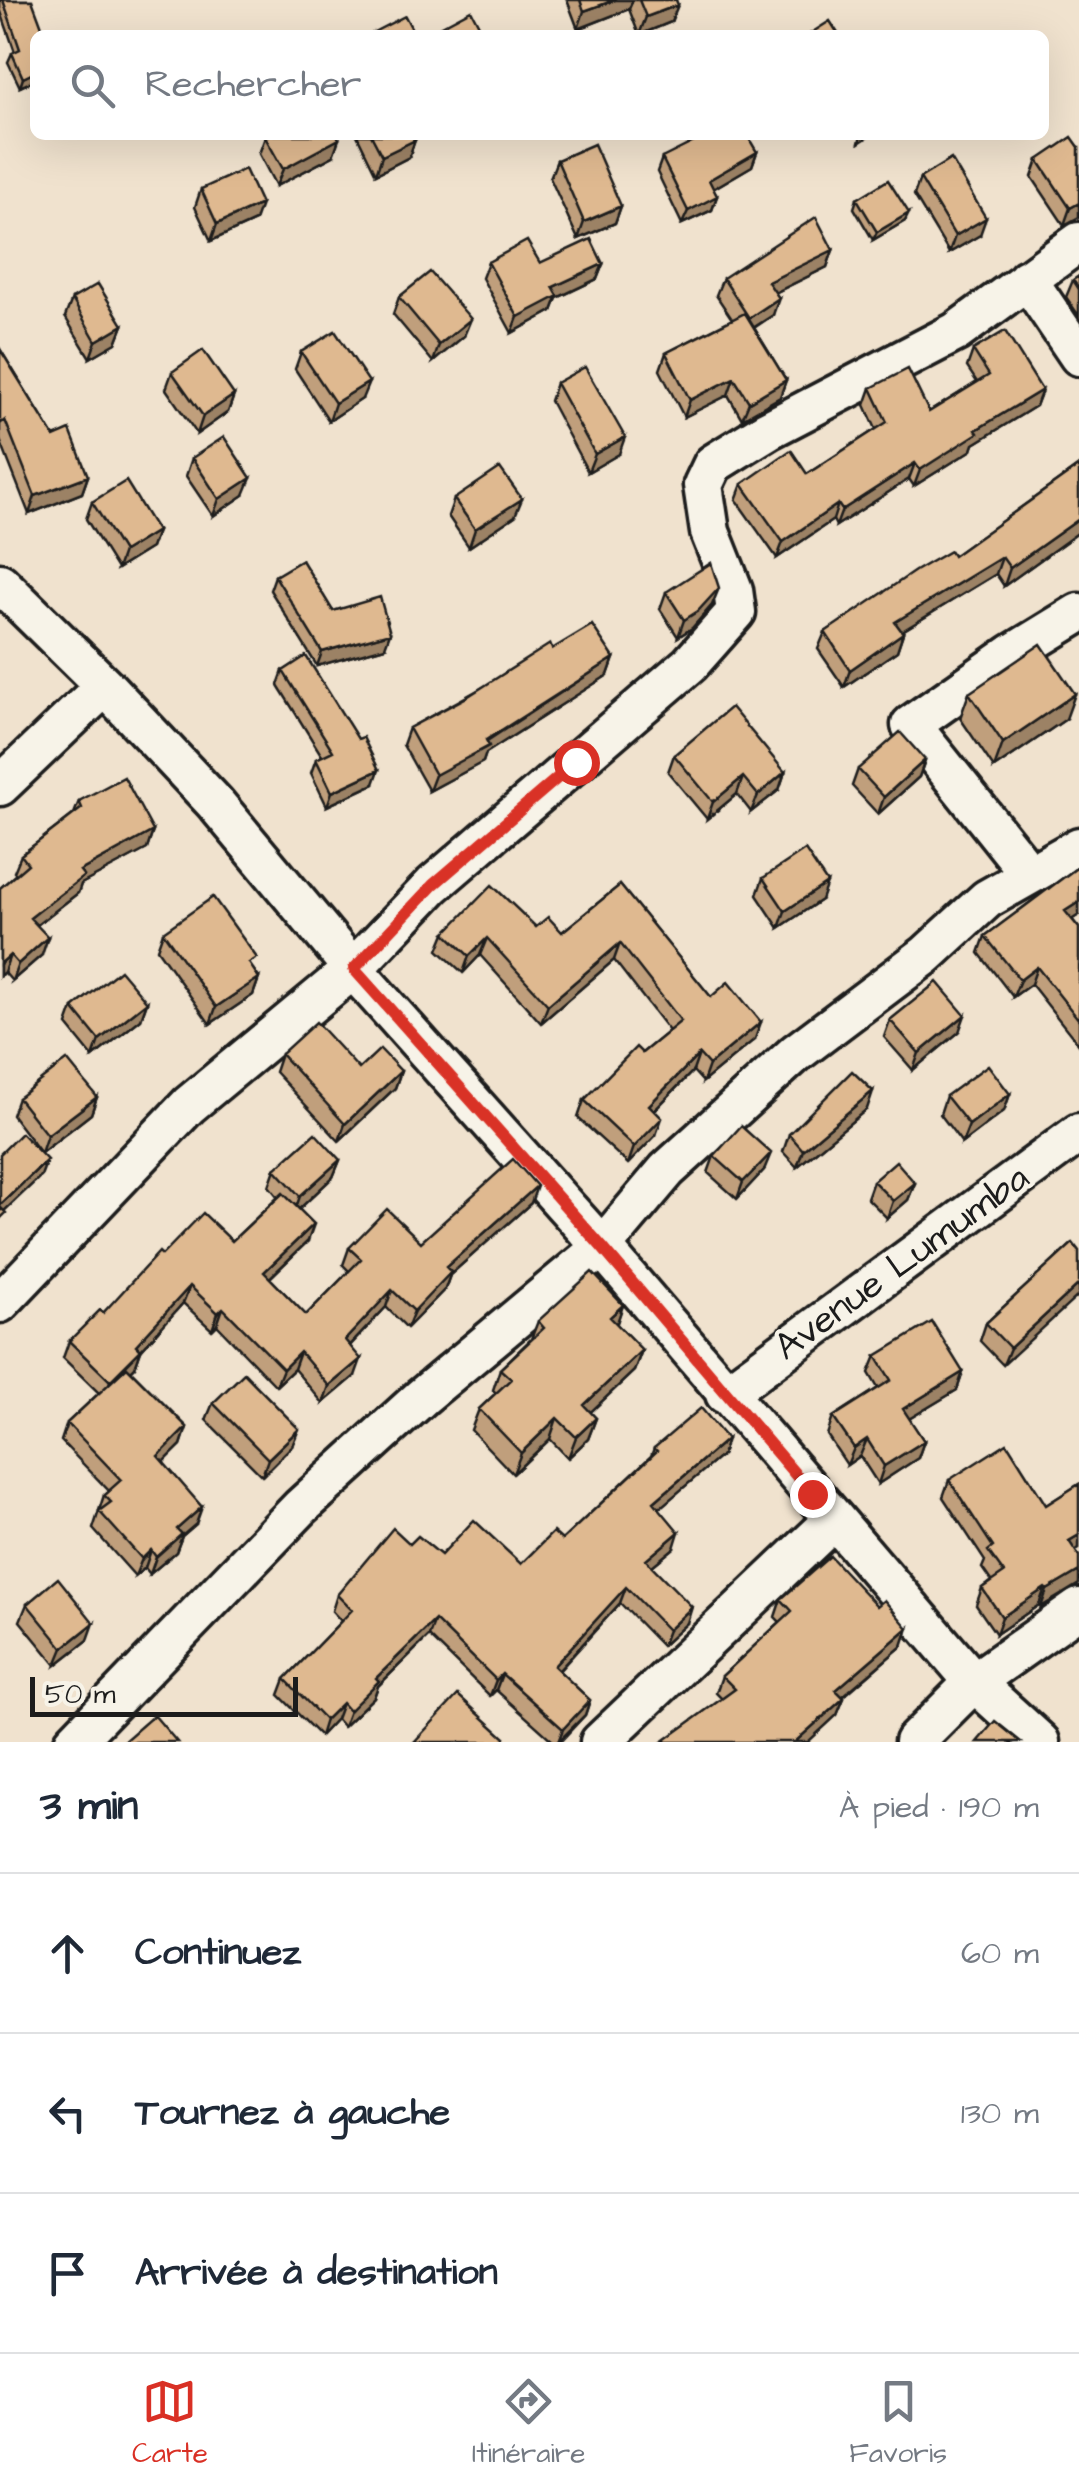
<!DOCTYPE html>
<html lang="fr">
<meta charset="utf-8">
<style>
body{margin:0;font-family:"Architects Daughter",sans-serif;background:#f2f2f3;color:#1f2937}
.scale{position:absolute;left:30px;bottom:25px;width:268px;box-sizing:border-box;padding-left:10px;border:5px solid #1c1c1c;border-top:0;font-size:28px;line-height:35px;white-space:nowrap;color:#1c1c1c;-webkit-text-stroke:8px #f7f3e8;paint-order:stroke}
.stop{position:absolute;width:30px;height:30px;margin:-22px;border:8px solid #d93025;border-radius:50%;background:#fff}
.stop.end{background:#d93025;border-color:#fff;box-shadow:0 2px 10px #0008}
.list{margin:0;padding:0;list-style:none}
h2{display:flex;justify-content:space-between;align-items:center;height:130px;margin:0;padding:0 40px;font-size:42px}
h2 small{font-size:32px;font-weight:400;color:#747a83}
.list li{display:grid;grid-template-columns:65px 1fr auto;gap:30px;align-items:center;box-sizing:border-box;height:160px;padding:0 40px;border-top:2px solid #e0e1e3}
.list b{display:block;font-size:38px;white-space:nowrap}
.list em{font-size:32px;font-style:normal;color:#747a83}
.icon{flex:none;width:55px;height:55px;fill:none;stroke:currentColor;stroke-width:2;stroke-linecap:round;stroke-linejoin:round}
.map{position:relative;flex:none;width:1079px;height:1742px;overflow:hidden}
.search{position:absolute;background:#fff;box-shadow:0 10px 40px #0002;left:30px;right:30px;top:30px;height:110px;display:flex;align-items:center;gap:25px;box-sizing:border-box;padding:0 35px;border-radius:15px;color:#747a83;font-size:38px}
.sheet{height:610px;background:#fff}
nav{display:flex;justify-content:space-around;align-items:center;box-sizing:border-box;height:140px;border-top:2px solid #e0e1e3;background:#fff;font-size:28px;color:#747a83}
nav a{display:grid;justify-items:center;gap:5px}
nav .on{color:#d93025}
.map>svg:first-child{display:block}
</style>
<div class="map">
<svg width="1079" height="1742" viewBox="0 0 1079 1742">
<rect width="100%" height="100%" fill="#f0e2ce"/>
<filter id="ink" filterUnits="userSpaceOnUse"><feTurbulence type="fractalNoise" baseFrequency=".01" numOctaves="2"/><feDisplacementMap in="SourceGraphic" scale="20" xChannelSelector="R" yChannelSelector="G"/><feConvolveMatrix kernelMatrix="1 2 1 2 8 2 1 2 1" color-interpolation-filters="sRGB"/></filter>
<g filter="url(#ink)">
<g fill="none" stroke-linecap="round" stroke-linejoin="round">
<defs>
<path id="street" d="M1027,279L1079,356
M0,583L105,686L215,803L353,969L602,1247L974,1682L1040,1742
M0,786L105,686
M1029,873L911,725L1012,654L1079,613
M0,1303L189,1105L353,969L433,885L690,664L736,612L733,590L710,532L703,485L713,464L768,430L956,332L1079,242
M725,1394L1079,1133
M74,1742L301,1507L422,1397L602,1247L667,1170L796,1053L926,955L987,899L1079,847
M600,1742L834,1520
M914,1742L974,1682L1079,1608"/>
</defs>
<use href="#street" stroke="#1c1c1c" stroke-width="45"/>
<use href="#street" stroke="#f7f3e8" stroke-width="38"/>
</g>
<path fill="#c09f7c" stroke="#1c1c1c" stroke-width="2.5" d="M0,0H32L35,35V80L20,87L8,62L12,53L15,52L0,9Z
M567,0H676L671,22L639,35L629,9L578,29Z
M357,135H412L415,140L409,157L376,174Z
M265,137L333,156L276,186L259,154Z
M1079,147V217L1064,225L1032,177L1038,160Z
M757,152L752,166L713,189L717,196L712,210L682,224L657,172L662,158Z
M557,160L621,206L615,223L578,239L550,178Z
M920,178L980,235L949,253L914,195Z
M201,189L255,221L211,241L195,207Z
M857,199L905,221L873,240L854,208Z
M833,250L827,267L775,293L773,315L754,328L786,380L780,397L742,419L728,395L684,417L660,370L666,353L732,319L716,295L723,278Z
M488,262L540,263L603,264L597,279L557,298L552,311L512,333L482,278Z
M1079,276V316L1066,297L1073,280Z
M399,297L464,336L433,362L393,314Z
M72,299L123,325L116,343L90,358L65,317Z
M0,349L54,437L88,476L82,493L29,514L0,440Z
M973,350L1042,390L1036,406L974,444L972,450L914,486L909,479L836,526L833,520L777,558L736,500L742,484L807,474L876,429L865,405L871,388L929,412L977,382L967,367Z
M301,352L362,399L329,421L295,369Z
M172,372L234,395L228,412L197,434L166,389Z
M556,383L619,454L588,472L550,401Z
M192,458L244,495L213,516L186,476Z
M1079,466V532L1004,586L996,574L902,631L903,633L897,651L844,687L818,649L825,632L953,556Z
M454,499L515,516L469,547L448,516Z
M92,502L157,531L151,548L117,569L86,519Z
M275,576L385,647L317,666L270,590Z
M666,592L712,605L692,628L678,637L660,609Z
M552,649L614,658L608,675L486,753L483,762L429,791L403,745L409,728Z
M283,671L358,739L374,784L327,806L311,773L316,759L322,756L278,685Z
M969,693L1066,719L994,768L960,718Z
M674,755L785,772L779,790L751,812L737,794L707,819L668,772Z
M925,760L919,777L878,814L852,786L858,769Z
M79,801L153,831L147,849L81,884L78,893L37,925L42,955L12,981L4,972L0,976V888L16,874L14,872L21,855L74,814Z
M1079,866V915L1072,919L1079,928V1045L1031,984L1013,997L979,953L985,936Z
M763,878L821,900L779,928L757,895Z
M620,885L711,997L755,1039L703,1082L693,1071L654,1111L656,1135L628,1164L578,1118L584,1100L669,1031L614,960L541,1023L480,955L463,973L438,950L445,933L536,927L562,932Z
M163,932L253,969L259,978L253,995L210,1024L157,949Z
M147,1002L141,1019L93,1057L67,1025L73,1008Z
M890,1020L959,1032L913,1070L884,1037Z
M281,1054L359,1069L401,1071L395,1088L339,1141L275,1072Z
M1010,1094L1004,1111L962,1143L940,1114L946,1096Z
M97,1097L91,1114L41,1153L12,1115L18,1098Z
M867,1109L797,1167L783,1152L789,1134Z
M714,1156L764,1170L737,1199L708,1173Z
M340,1160L333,1177L299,1209L308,1241L270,1278L306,1315L349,1271L343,1265L349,1248L421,1242L531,1203L450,1275L445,1289L407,1328L386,1307L350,1346L355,1376L323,1403L294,1369L276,1386L217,1325L212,1330L183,1303L141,1350L135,1367L131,1371L187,1427L181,1445L163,1462L196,1524L182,1536L176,1552L150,1574L145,1568L135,1576L93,1529L104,1495L109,1491L61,1441L67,1423L99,1393L63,1358L69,1341L103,1313L162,1255L232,1241L278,1197L269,1186L275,1169Z
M873,1181L915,1183L908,1200L887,1218L867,1198Z
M1073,1243L1003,1365L980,1341L986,1323Z
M623,1305L616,1324L642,1350L634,1371L590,1412L596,1418L588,1439L568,1458L550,1439L513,1474L471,1430L479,1409L496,1393L493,1390L500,1369L531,1339L538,1321Z
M876,1356L963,1372L957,1390L909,1419L924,1441L918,1458L878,1484L860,1456L847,1465L827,1435L833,1417L878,1388L869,1373Z
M213,1403L292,1446L262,1476L206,1420Z
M654,1448L722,1455L659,1508L674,1548L652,1566L687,1623L662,1646L620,1603L559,1671L590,1700L585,1715L560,1742H554L496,1690L490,1696L429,1636L378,1686L374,1697L343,1727L336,1719L320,1736L279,1695L285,1679L341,1621L332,1611L337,1595L410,1544L441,1555L521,1564L562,1540L651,1456Z
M949,1480L1046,1505L1079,1484V1548L1075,1550L1041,1607L1039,1605L996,1634L976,1605L982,1588L991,1581L982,1568L985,1561L943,1497Z
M781,1599L902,1646L843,1697L844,1698L837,1715L722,1699L716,1693L722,1676L780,1622L775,1617Z
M27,1604L88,1640L56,1665L20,1621Z"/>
<path fill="#9c8265" stroke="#1c1c1c" stroke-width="2.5" d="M615,0H633L629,9L578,29L584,11Z
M678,5L671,22L639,35L646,17Z
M35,72V80L20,87L23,78Z
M861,135H871L859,143Z
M339,139L333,156L276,186L283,169Z
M415,140L409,157L376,174L382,156Z
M757,152L752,166L704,194L709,180Z
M717,196L712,210L682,224L688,211Z
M1079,203V217L1064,225L1070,208Z
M261,204L255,221L211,241L217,224Z
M621,206L615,223L578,239L584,222Z
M909,213L905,221L873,240L877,232Z
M986,218L980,235L949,253L955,236Z
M833,250L827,267L762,299L768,282Z
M603,264L597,279L557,298L552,311L512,333L518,317L553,287Z
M779,298L773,315L742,335L749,318Z
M471,319L464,336L433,362L439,345Z
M123,325L116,343L90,358L96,341Z
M734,378L728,395L684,417L690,400Z
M786,380L780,397L742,419L749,402Z
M369,382L362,399L329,421L335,403Z
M1042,390L1036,406L974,444L972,450L914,486L920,470L976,430Z
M234,395L228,412L197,434L203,416Z
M625,437L619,454L588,472L595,454Z
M915,463L909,479L836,526L842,510Z
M88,476L82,493L29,514L35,496Z
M251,478L244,495L213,516L219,499Z
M522,499L515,516L469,547L475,529Z
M838,504L833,520L777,558L783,542Z
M1079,519V532L1004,586L1010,568Z
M157,531L151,548L117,569L123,552Z
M1002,557L996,574L889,639L895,622Z
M719,588L712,605L692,628L678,637L684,620Z
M390,633L385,647L317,666L322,652Z
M903,633L897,651L844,687L850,670Z
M614,658L608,675L486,753L483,762L429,791L435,775Z
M1075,694L1066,719L994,768L1003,743Z
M925,760L919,777L878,814L884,797Z
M379,770L374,784L327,806L332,792Z
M785,772L779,790L751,812L758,795Z
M743,777L737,794L707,819L713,802Z
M153,831L147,849L81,884L78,893L24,935L30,918L80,871Z
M827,883L821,900L779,928L785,911Z
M1079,902V915L1059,928L1065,911Z
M48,937L42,955L12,981L18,964Z
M487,938L480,955L463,973L469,956Z
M620,943L614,960L541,1023L548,1005Z
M10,955L4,972L0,976V964Z
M1037,967L1031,984L1013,997L1020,980Z
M259,978L253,995L210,1024L216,1007Z
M147,1002L141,1019L93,1057L99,1040Z
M965,1015L959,1032L913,1070L919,1053Z
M761,1022L755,1039L703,1082L709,1065Z
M699,1054L693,1071L643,1122L649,1105Z
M401,1071L395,1088L339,1141L345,1124Z
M873,1091L867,1109L797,1167L803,1150Z
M1010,1094L1004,1111L962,1143L969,1125Z
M97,1097L91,1114L41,1153L47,1135Z
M662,1118L656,1135L628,1164L634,1147Z
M771,1153L764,1170L737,1199L743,1182Z
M47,1160L41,1176L0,1215V1205Z
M340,1160L333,1177L294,1214L300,1196Z
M915,1183L908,1200L887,1218L893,1201Z
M537,1186L531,1203L450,1275L445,1289L407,1328L414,1311L446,1267Z
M314,1224L308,1241L258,1289L264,1272Z
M1079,1284V1295L1003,1365L1010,1348Z
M190,1286L183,1303L141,1350L135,1367L104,1398L110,1381L136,1345Z
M392,1290L386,1307L339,1357L345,1340Z
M623,1305L616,1326L610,1317Z
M223,1308L217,1325L212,1330L218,1313Z
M642,1350L634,1371L576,1426L584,1405Z
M300,1352L294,1369L276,1386L283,1369Z
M361,1359L355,1376L323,1403L329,1386Z
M963,1372L957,1390L897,1426L903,1409Z
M557,1418L550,1439L513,1474L521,1453Z
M596,1418L588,1439L568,1458L576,1437Z
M187,1427L181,1445L152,1474L158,1456Z
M299,1429L292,1446L262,1476L268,1459Z
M727,1439L722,1455L648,1518L654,1502Z
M867,1439L860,1456L847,1465L854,1448Z
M924,1441L918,1458L878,1484L884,1466Z
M202,1507L196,1524L182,1536L176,1552L150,1574L156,1557L177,1529Z
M679,1532L674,1548L640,1576L646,1560Z
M1079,1535V1548L1063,1559L1069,1541Z
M151,1550L145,1568L135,1576L142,1559Z
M1079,1571V1584L1041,1607L1047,1590Z
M626,1587L620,1603L548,1682L554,1666Z
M1045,1588L1039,1605L996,1634L1002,1617Z
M692,1607L687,1623L662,1646L668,1630Z
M435,1620L429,1636L378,1686L374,1697L343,1727L349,1711L376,1678Z
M94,1623L88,1640L56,1665L63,1648Z
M908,1628L902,1646L830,1707L836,1690Z
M502,1674L496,1690L490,1696L496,1680Z
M844,1698L837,1715L808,1742H795Z
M590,1700L585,1715L558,1742L563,1729Z
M342,1703L336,1719L320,1736L325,1720Z"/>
<path fill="#dfb990" stroke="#1c1c1c" stroke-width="2.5" d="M3,0H32L45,35H35V72L23,78L12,53L20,49Z
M580,0H615L584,11Z
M639,0H676L678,5L646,17Z
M471,10L484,35H424Z
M405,16L415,35H368Z
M830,21L839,35H808Z
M269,135H337L339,139L283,169L265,137Z
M371,135H412L415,140L382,156Z
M708,135H747L757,152L709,180L717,196L688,211L662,158Z
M1072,137L1079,147V203L1070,208L1038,160Z
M594,144L621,206L584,222L557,160Z
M951,159L986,218L955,236L920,178Z
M245,169L261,204L217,224L201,189Z
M888,180L909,213L877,232L857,199Z
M816,217L833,250L768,282L779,298L749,318L723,278Z
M591,239L603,264L553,287L558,296L518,317L488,262L527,241L540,263Z
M430,272L471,319L439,345L399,297Z
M1079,276V289L1073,280Z
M98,284L123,325L96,341L72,299Z
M745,313L786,380L749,402L734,378L690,400L666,353Z
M335,331L369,382L335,403L301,352Z
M1005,331L1042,390L976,430L978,433L920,470L915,463L842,510L838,504L783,542L742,484L791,450L807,474L887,422L871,388L908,369L929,412L989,375L973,350Z
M0,349L54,437L70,430L88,476L35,496L5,420L0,424Z
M203,350L234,395L203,416L172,372Z
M585,367L625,437L595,454L556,383Z
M224,437L251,478L219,499L192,458Z
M1079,466V519L1010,568L1002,557L895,622L903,633L850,670L825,632L915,571L950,551L953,556Z
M500,468L522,499L475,529L454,499Z
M126,481L157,531L123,552L92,502Z
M302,560L333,611L380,597L390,633L322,652L275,576Z
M711,563L719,588L698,611L684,620L666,592Z
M592,625L614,658L486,740L489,746L435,775L409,728L467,697L550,644L552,649Z
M1041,644L1075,694L1003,743L969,693Z
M306,656L358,739L363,737L379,770L332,792L316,759L333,751L283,671Z
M731,707L785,772L758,795L743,777L713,802L674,755Z
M900,732L925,760L884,797L858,769Z
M124,777L153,831L80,871L84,876L30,918L48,937L18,964L10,955L0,964V888L28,864L21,855L82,808L79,801Z
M805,850L827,883L785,911L763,878Z
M1079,866V902L1065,911L1079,928V1020L1037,967L1020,980L985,936Z
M492,885L536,927L548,917L562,932L620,885L711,997L728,982L761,1022L709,1065L699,1054L649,1105L662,1118L634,1147L584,1100L636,1047L642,1053L681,1021L620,943L548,1005L487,938L469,956L445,933Z
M213,897L257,958L249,963L259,978L216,1007L163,932Z
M120,970L147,1002L99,1040L73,1008Z
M937,982L965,1015L919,1053L890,1020Z
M316,1022L359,1069L380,1049L401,1071L345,1124L281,1054Z
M67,1060L97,1097L47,1135L18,1098Z
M988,1065L1010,1094L969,1125L946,1096Z
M852,1071L873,1091L803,1150L789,1134Z
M741,1126L771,1153L743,1182L714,1156Z
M21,1133L47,1160L0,1205V1154Z
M315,1133L340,1160L300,1196L275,1169Z
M513,1159L537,1186L446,1267L451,1272L414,1311L392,1290L345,1340L361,1359L329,1386L300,1352L283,1369L223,1308L218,1313L190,1286L136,1345L141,1350L110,1381L69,1341L100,1310L103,1313L159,1252L162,1255L203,1213L232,1241L283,1193L314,1224L264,1272L306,1315L361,1259L349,1248L387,1209L421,1242Z
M896,1161L915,1183L893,1201L873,1181Z
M0,1207L6,1213L0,1219Z
M1073,1243L1079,1251V1284L1010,1348L986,1323Z
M592,1272L623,1305L610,1317L642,1350L584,1405L596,1418L576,1437L557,1418L521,1453L479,1409L511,1379L500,1369L544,1328L538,1321Z
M932,1322L963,1372L903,1409L924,1441L884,1466L867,1439L854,1448L833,1417L891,1380L876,1356Z
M127,1367L187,1427L158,1456L202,1507L177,1529L182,1534L156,1557L151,1550L142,1559L99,1511L111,1502L104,1495L121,1480L67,1423Z
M244,1373L299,1429L268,1459L213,1403Z
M701,1408L727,1439L654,1502L679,1532L646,1560L692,1607L668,1630L626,1587L554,1666L590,1700L563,1729L502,1674L496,1680L435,1620L376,1678L379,1681L349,1711L342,1703L325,1720L285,1679L352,1610L337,1595L393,1528L410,1544L418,1536L441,1555L474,1520L521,1564L553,1532L562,1540L657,1451L654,1448Z
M1007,1443L1046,1505L1079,1484V1535L1069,1541L1079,1556V1571L1047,1590L1045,1588L1002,1617L982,1588L1004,1573L988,1551L993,1547L949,1480Z
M830,1556L877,1606L884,1600L908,1628L836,1690L844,1698L795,1742H662L735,1689L722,1676L792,1611L781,1599Z
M58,1578L94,1623L63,1648L27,1604Z
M458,1695L505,1738L502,1742H414Z
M154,1715L177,1742H123Z
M995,1721L1021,1742H977Z"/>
</g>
<g fill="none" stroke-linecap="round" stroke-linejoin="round" filter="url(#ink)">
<path stroke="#d93025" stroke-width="12" d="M576,762L433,885L354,969L602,1247L812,1494"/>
</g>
<g text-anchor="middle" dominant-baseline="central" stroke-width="8" stroke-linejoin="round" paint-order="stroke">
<g font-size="38" fill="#1c1c1c" stroke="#f7f3e8">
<text transform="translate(902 1263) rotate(-36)">Avenue Lumumba</text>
</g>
</g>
</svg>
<div class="scale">50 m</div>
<div class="stop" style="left:576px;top:762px"></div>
<div class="stop end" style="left:812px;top:1494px"></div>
<div class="search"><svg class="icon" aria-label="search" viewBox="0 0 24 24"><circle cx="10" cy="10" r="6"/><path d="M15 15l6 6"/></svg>Rechercher</div>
</div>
<section class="sheet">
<h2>3 min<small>À pied · 190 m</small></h2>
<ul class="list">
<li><svg class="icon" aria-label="ahead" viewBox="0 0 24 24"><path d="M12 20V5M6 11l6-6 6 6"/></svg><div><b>Continuez</b></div><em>60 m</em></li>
<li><svg class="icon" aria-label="left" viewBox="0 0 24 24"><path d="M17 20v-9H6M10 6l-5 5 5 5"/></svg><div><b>Tournez à gauche</b></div><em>130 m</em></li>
<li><svg class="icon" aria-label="arrive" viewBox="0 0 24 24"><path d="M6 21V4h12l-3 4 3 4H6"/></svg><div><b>Arrivée à destination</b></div></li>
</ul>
</section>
<nav>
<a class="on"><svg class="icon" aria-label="map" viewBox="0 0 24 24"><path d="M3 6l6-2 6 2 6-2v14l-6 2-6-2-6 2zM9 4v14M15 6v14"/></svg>Carte</a>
<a><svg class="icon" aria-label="directions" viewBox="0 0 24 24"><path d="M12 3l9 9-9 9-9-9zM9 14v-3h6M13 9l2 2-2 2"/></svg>Itinéraire</a>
<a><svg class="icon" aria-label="saved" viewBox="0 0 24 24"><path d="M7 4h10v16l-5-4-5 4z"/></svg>Favoris</a>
</nav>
